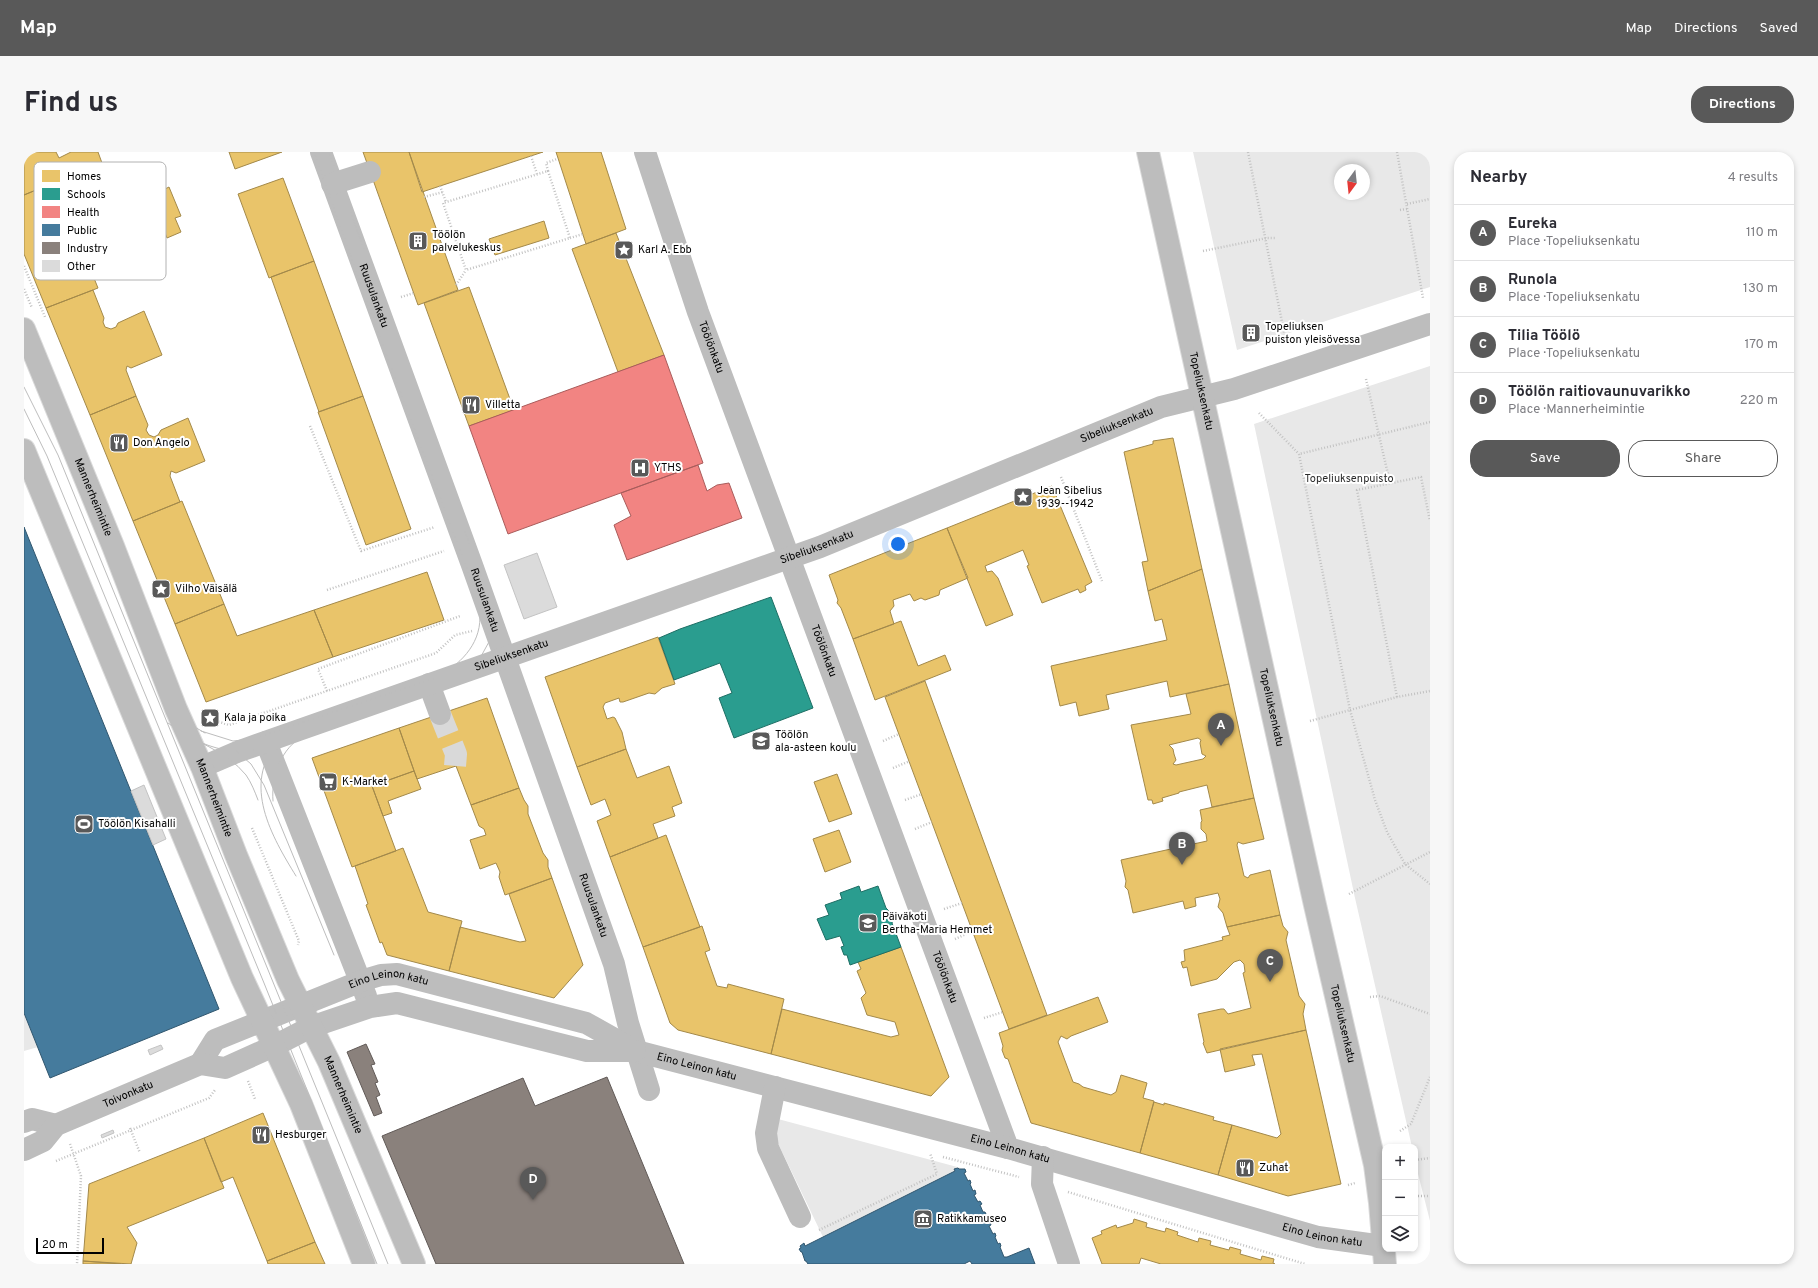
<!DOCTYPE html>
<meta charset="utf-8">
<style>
body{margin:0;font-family:Overpass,sans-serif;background:#f7f7f7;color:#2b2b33}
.controls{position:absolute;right:12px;bottom:12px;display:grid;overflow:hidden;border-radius:8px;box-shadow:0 2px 6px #0003}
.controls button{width:36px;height:36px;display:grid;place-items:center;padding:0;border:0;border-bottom:1px solid #e1e1e2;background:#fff;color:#2b2b33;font:20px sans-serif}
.compass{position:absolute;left:1310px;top:12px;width:36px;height:36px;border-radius:50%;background:#fff;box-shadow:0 2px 6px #0003;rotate:195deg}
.scale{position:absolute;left:12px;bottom:10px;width:68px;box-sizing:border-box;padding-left:4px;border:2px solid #000;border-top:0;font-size:11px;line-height:14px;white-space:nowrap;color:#000;-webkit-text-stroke:3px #fff;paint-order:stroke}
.you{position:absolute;left:874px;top:392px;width:14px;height:14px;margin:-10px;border:3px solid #fff;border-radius:50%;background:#1a73e8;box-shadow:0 0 0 6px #1a73e833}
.badge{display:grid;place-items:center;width:26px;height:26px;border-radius:50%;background:#595959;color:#fff;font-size:13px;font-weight:700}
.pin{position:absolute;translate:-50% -33px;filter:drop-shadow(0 1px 2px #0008)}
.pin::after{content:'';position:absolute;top:21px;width:14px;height:12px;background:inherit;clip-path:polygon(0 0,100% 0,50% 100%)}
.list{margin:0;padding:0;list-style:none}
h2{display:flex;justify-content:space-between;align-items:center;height:52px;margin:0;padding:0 16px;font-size:17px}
h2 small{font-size:13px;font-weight:400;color:#7c7c81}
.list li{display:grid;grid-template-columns:26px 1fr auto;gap:12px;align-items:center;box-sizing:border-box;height:56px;padding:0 16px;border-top:1px solid #e1e1e2}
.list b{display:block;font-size:15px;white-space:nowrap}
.list p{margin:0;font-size:13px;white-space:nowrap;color:#7c7c81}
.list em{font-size:13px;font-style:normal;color:#7c7c81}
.actions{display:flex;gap:8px;padding:12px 16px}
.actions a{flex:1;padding:9px 0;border:1px solid #595959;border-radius:16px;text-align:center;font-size:14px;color:#595959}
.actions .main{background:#595959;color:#fff}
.icon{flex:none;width:22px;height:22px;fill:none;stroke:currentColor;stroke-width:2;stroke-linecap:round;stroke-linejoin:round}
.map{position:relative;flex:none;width:1406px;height:1112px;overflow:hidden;border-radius:16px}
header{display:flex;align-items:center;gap:24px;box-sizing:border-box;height:56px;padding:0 20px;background:#595959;color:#fff}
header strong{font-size:19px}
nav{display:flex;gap:22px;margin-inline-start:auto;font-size:14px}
.intro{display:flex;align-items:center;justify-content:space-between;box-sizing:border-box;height:96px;padding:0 24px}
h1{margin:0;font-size:28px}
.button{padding:10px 18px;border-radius:16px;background:#595959;color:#fff;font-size:14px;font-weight:700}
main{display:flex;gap:24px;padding:0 24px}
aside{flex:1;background:#fff;border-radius:16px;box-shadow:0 2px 6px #0003}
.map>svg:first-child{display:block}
</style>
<header>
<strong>Map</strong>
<nav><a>Map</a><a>Directions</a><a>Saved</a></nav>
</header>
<div class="intro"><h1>Find us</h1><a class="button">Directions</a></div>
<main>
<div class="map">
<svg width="1406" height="1112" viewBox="0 0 1406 1112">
<rect width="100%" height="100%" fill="#fff"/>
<path fill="#e8e8e8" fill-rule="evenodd" d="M1169,0H1406V135L1213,198ZM1316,18H1340V42H1316Z
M1406,214V1069L1391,1010V995H1388L1331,746L1230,272Z
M0,861L14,895L0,899Z
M754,967L937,1016L935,1017L933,1016L930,1017L931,1019L799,1085L750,983Z"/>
<path fill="#e9c46a" stroke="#a3894a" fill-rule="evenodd" d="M0,0H32L35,6L47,0H74L78,11L0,43Z
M205,0H258L211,17Z
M339,0H385L434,138L394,153Z
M385,0H519L398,40Z
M532,0H577L602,77L562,92Z
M259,26L290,109L245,126L214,42Z
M138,29L141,37L145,35L157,64L151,66L157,80L143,86L123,34Z
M31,30L74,136L22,156L0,102V43Z
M520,69L525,86L471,103L465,87Z
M592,81L640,203L594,220L548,97Z
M290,109L339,244L295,260L247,125Z
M445,135L490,258L445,274L400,151Z
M69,138L80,166L79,170L81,175L87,177L92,175L94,171L120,159L138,203L107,216L103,214L102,218L112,244L66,263L22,156Z
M112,244L124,273L122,278L125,283L130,285L134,283L137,278L164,266L181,309L152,321L147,319L146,324L156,350L109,369L66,263Z
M339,244L387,377L342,393L294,260Z
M1149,286L1178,417L1124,439L1118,410L1124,409L1100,300L1129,292V289Z
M1028,334L1068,430L1061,434L1062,438L1056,441L1054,437L1018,451L1003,414L1005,413L999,398L961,414L963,420L968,419L974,426L989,463L962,474L923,376Z
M158,349L200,452L151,472L109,369Z
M923,376L944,426L916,438L915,443L901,448L897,446L890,449L886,442L869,448L870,454L866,459L870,472L829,487L817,456L813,451L814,448L805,423Z
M1178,417L1205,532L1146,545L1143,529L1082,543L1085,557L1055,564L1052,550L1036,554L1027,514L1143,488L1138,467L1131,469L1124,439Z
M403,420L420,468L309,505L290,458Z
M200,452L213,484L290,458L309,505L182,550L151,472Z
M877,469L894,514L921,503L927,518L851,548L829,487Z
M634,485L651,532L638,536L631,542L625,541L599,550H596L595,546L581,551L579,555L583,567L589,565L591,566L598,580L602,597L553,615L521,525Z
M901,529L1023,863L985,877L861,545Z
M1205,532L1230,646L1188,655L1183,633L1155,640V641L1138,646L1139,649L1129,652L1128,648H1124L1107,573L1167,562L1162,542ZM1174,586L1177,588L1176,591L1178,602L1182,604L1179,607L1152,613L1149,612L1152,608L1150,602L1149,597L1145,593Z
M463,546L495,636L447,653L432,614L393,627L375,576Z
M375,576L390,619L348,634L372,699L328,715L288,606Z
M602,597L613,626L645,614L658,651L648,655L651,664L629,672L634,686L586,705L573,669L587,663L581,647L567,653L553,615Z
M390,619L397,637L364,649L368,661L359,664L348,634Z
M813,622L828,662L805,670L790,630Z
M495,636L500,648L504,654V662L519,701L524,708V715L528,726L481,743L475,725L476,720L472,711L456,717L446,688L462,683L460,677L455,674L447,653Z
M1230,646L1240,687L1219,692L1214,690L1213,693L1220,724L1224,726L1226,723L1246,718L1256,763L1203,775L1199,761L1194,755L1196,747L1194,741L1171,746L1172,754L1161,757L1159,749L1109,761L1104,738L1101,735L1102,729L1097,708L1183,689L1182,682L1177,677V670L1178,669L1176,658Z
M815,678L827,710L801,720L789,687Z
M642,683L676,775L619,795L586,705Z
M379,696L404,760L438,769L425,819L363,803L358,790L356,791L342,753L344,752L331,714Z
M528,726L559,813L530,846L425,819L436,775L496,790L502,789L485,742Z
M1256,763L1259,774L1264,780L1262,788L1275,844L1281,852L1279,862L1282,878L1183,901L1179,891L1180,890L1174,862L1197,857H1200L1204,862L1227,856L1219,821L1221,820L1220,812L1216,808L1210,810L1193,827L1167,834L1163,815L1159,816L1157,810L1161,809L1160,798L1199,788L1198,785L1206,783L1203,775Z
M678,774L686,798L681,800L693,834L703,836L704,832L760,847L747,902L654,878L646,871L619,795Z
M877,795L925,925L907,944L747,902L758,857L867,885L875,883L871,870L843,863L837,846L842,841L833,819L837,817L834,810Z
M1074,845L1084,870L1047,884L1043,887L1037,884L1034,890L1049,930L1055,932L1059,935L1087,943L1092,940L1097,923L1123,931L1119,946L1130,949L1116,1001L1007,971L984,907L981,906L978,898L979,894L975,881Z
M1282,878L1317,1032L1264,1044L1194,1023L1208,973L1253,986L1257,982L1238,902L1228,903L1231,913L1201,920L1196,897Z
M1130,950L1140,953V951L1190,965L1189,968L1208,973L1194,1023L1116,1001Z
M239,961L291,1090L243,1109L209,1025L197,1030L180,986Z
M180,986L200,1036L103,1075L113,1091L107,1112L59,1109L65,1032Z
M1110,1067L1123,1071L1122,1075L1141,1080L1142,1076L1154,1080L1153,1083L1174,1090L1175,1086L1187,1089L1186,1093L1205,1098L1206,1095L1217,1098L1216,1102L1237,1108L1238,1104L1250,1107L1249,1111L1251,1112H1137L1117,1106L1115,1112H1078L1068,1086L1078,1082L1077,1079L1092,1073L1093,1076L1109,1071Z
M291,1090L301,1112H244L243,1109Z
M59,1109L97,1112H59Z"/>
<path fill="#2a9d8f" stroke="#1d6e64" d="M747,445L789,556L710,586L695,546L708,541L696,511L650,528L635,486L656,477Z
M835,734L837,740L854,734L862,756L870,764L868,771L877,795L826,813L823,803H820L817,795L820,794L816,784L802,788L793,767L805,763L801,753L818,747L816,741Z"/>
<path fill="#f28482" stroke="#a95c5b" d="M640,203L679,311L484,382L445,274Z
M674,313L683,339L693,333L705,331L718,366L603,408L590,373L607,364L597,341Z"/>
<path fill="#457b9d" stroke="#30566e" d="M0,375L195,857L26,926L0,861Z
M934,1016L935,1017H941L942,1020L940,1021L944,1029L946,1028L947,1031L946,1032L949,1039L951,1038L952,1042L950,1043L954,1050L956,1049L958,1052L956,1053L959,1060H961L962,1062L960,1063L964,1071L966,1070L967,1073L965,1074L969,1082L971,1081L972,1084L971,1085L974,1092L976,1091L977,1094L976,1095L980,1105H983L1005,1096L1011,1112H948L946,1109L940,1112H784L782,1109H781L778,1100H777L775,1097L777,1096L776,1094L780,1091L781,1094L931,1019L930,1017Z"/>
<path fill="#8a817c" stroke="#615a57" d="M342,892L351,912L347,913L354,930L351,931L356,943L352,945L358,961L350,964L323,900Z
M583,925L660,1112H412L358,984L499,926L511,954Z"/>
<path fill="#dbdbdb" stroke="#c3c3c3" d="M1228,177L1230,183L1225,184L1224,179Z
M513,401L533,455L500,467L480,413Z
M120,633L142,687L129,693L107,639Z
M137,893L139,897L126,903L124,898Z
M89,978L90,981L78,986L77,983Z"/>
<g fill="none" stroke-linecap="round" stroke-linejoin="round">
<path stroke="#d9d9d9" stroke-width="22" stroke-dasharray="22 11" stroke-linecap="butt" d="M416,562L432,602L431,614"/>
<defs>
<g id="major">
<path id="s6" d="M1124,0L1291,753L1351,1013L1356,1051L1361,1112"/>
<path id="s7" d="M0,177L89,394L152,557L178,615L212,703L264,828L305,910L390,1112"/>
<path d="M0,298L218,826L277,952L340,1112"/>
</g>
</defs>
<use href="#major" stroke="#dbdbdb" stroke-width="24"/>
<path stroke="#c2c2c2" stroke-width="2.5" stroke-dasharray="1 2" stroke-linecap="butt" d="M1224,0L1262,190
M1373,0L1399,146
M507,4L513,22
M524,19L546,86L442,118L419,51Z
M524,19L522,11L533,7
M416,34L422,50
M400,45L419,40
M1383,52L1406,47
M1376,58L1383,57
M546,86L559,82
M1179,99L1243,86H1252
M0,114L21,165
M432,133L442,118
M0,137L8,156
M377,145L390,141
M1342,227L1366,331
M1235,261L1275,302
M1406,270L1275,302L1326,558L1373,545L1406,539
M286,274L337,399L411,375
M1037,325L1078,429
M303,438L420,399
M303,539L294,517L436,464
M1373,545L1333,338L1397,325L1406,369
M183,566L205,573L412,501L431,483L448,479
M1286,569L1326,558L1351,648L1363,680L1381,712L1406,732
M859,589L875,582
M869,616L886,609
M881,648L898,642
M228,676L275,789L274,793
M891,677L908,670
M1325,742L1406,700
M920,757L938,751
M931,787L949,779
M1346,845L1356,844L1406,862
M960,866L979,860
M224,929L231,947
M106,976L116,1001
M1376,979L1387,972L1406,925
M46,992L57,1024L53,1112
M919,1005L995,1025
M1391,1008L1406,1006
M32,1009L185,946L191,938
M1324,1033L1331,1031
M1044,1040L1281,1112
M1391,1044H1406
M795,1078L913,1022L906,1001"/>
<g stroke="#bdbdbd" stroke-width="22">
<path id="s1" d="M297,0L448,413L590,812L604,871L625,938"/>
<path id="s2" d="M621,0L674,160L984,996"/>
<path d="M308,32L346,20"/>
<path d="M405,532L416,562"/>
<path d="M242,590L342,844"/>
<path id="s3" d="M178,615L213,600L275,578L796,395L1137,255L1210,237L1406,172"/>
<path id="s4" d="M176,912L191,888L340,828L357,823L373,822L562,871L612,899L984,996L1294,1085L1359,1094"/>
<path d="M751,935L742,981L744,996L776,1065"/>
<path d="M0,970L8,967L32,973"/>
<path id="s5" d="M0,998L19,989L32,973L176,912L201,916L250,894L287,875L346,855L373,851L563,899H611"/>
<path d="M1019,1005L1018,1032L1045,1112"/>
</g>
<use href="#major" stroke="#bdbdbd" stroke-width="22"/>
<path stroke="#bdbdbd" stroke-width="1" d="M0,235L34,303L364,1112
M0,257L23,304L240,831L353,1112
M138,549L150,563L181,581
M144,571C169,590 202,598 222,623C227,630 231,640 234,648
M177,579L209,589L228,587L412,526C435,513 456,494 456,465C456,456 453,446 451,438L352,175L290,0
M254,590C217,632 248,685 272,724
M178,591C198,599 213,601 234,597L415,535L439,523L446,517L455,508L466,488L469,477L462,438L305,0
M212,599L227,612L240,633L310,803
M249,649C247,625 257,595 280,584"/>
</g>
<defs>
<symbol id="building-square" viewBox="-11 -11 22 22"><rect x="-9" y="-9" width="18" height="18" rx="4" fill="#595959" stroke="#fff"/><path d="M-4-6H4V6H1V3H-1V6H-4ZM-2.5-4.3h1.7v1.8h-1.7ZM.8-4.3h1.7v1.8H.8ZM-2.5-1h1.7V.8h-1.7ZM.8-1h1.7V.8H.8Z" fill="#fff"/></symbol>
<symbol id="sight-square" viewBox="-11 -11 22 22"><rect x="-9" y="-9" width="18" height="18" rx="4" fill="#595959" stroke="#fff"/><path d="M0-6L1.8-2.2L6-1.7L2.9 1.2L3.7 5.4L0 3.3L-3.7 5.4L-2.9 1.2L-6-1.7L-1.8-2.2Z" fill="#fff"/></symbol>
<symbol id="restaurant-square" viewBox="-11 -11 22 22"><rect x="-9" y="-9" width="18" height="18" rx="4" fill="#595959" stroke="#fff"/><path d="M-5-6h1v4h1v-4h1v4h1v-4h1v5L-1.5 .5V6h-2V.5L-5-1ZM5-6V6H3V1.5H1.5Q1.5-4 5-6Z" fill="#fff"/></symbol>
<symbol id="hospital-square" viewBox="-11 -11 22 22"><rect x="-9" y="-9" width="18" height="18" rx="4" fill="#595959" stroke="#fff"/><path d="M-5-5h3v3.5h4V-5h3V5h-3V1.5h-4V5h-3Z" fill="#fff"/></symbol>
<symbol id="school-square" viewBox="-11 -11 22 22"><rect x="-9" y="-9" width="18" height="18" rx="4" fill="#595959" stroke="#fff"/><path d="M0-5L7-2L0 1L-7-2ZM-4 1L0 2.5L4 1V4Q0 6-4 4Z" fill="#fff"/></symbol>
<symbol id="supermarket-square" viewBox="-11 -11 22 22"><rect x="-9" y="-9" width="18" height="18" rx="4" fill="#595959" stroke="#fff"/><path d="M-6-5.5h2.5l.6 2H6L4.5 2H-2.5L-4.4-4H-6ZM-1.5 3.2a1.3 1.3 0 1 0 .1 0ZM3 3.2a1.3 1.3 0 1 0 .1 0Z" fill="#fff"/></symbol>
<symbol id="stadium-square" viewBox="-11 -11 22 22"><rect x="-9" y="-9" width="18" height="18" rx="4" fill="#595959" stroke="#fff"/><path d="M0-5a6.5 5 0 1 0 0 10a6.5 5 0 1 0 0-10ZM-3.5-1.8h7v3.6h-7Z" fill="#fff"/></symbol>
<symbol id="museum-square" viewBox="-11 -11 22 22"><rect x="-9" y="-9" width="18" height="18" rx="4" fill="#595959" stroke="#fff"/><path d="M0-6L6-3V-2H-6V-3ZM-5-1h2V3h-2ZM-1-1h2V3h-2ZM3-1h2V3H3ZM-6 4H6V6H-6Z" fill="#fff"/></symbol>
</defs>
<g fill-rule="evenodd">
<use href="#building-square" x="383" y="78" width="22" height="22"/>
<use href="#sight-square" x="589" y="87" width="22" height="22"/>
<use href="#building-square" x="1216" y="170" width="22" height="22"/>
<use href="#restaurant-square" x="436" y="242" width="22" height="22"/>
<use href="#restaurant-square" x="84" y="280" width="22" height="22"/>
<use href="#hospital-square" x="605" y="305" width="22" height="22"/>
<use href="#sight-square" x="988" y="334" width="22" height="22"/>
<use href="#sight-square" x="126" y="426" width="22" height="22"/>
<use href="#sight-square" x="175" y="555" width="22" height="22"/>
<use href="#school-square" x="726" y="578" width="22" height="22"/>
<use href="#supermarket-square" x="293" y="619" width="22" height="22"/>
<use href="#stadium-square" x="49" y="661" width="22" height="22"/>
<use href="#school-square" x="833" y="760" width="22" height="22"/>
<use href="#restaurant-square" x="226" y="972" width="22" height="22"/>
<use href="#restaurant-square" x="1210" y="1005" width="22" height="22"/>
<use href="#museum-square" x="888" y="1056" width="22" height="22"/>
</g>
<g text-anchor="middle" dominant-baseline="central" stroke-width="4" stroke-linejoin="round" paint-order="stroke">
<g font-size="11" fill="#000" stroke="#fff" text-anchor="start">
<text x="408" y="83">Töölön<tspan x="408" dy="13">palvelukeskus</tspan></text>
<text x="614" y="98">Karl A. Ebb</text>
<text x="1241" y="175">Topeliuksen<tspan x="1241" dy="13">puiston yleisövessa</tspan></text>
<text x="461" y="253">Villetta</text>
<text x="109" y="291">Don Angelo</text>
<text x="630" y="316">YTHS</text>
<text x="1013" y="339">Jean Sibelius<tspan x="1013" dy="13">1939--1942</tspan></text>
<text x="151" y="437">Vilho Väisälä</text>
<text x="200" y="566">Kala ja poika</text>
<text x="751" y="583">Töölön<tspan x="751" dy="13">ala-asteen koulu</tspan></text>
<text x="318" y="630">K-Market</text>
<text x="74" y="672">Töölön Kisahalli</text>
<text x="858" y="765">Päiväkoti<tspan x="858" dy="13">Bertha-Maria Hemmet</tspan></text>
<text x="251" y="983">Hesburger</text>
<text x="1235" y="1016">Zuhat</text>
<text x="913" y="1067">Ratikkamuseo</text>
</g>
<g font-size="11" fill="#000" stroke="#fff">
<text stroke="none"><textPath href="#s1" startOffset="153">Ruusulankatu</textPath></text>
<text stroke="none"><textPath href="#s2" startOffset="206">Töölönkatu</textPath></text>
<text stroke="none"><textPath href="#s6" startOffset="245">Topeliuksenkatu</textPath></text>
<text stroke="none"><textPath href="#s3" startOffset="977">Sibeliuksenkatu</textPath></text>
<text stroke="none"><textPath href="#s7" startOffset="182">Mannerheimintie</textPath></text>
<text stroke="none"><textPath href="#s3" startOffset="653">Sibeliuksenkatu</textPath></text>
<text stroke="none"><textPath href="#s1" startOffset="477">Ruusulankatu</textPath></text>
<text stroke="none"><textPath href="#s2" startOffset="530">Töölönkatu</textPath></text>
<text stroke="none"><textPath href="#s3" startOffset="329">Sibeliuksenkatu</textPath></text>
<text stroke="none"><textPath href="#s6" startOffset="569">Topeliuksenkatu</textPath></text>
<text stroke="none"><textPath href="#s7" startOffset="506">Mannerheimintie</textPath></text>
<text stroke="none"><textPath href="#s1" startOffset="801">Ruusulankatu</textPath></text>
<text stroke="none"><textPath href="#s2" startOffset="878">Töölönkatu</textPath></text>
<text stroke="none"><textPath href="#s4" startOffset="214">Eino Leinon katu</textPath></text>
<text stroke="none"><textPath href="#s6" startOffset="893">Topeliuksenkatu</textPath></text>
<text stroke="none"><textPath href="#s4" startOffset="538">Eino Leinon katu</textPath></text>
<text stroke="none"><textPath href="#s5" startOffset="120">Toivonkatu</textPath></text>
<text stroke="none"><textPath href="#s7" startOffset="830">Mannerheimintie</textPath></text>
<text stroke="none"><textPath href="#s4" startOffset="862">Eino Leinon katu</textPath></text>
<text stroke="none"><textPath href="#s4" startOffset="1186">Eino Leinon katu</textPath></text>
</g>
<g font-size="11" fill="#2c2c2c" stroke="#fff">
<text x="1325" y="327">Topeliuksenpuisto</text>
</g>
</g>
<rect x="10" y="10" width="132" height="118" rx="6" fill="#fff" stroke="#b2b2b2" stroke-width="1"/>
<rect x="18" y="18" width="18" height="12" fill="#e9c46a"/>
<rect x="18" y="36" width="18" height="12" fill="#2a9d8f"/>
<rect x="18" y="54" width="18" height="12" fill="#f28482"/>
<rect x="18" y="72" width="18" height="12" fill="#457b9d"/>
<rect x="18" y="90" width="18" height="12" fill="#8a817c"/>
<rect x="18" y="108" width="18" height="12" fill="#dbdbdb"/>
<g font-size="11" fill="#000">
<text x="43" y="28">Homes</text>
<text x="43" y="46">Schools</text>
<text x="43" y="64">Health</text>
<text x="43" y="82">Public</text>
<text x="43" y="100">Industry</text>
<text x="43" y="118">Other</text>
</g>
</svg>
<div class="controls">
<button>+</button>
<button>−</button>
<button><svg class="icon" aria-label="layers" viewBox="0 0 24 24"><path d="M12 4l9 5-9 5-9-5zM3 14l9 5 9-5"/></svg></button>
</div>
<svg class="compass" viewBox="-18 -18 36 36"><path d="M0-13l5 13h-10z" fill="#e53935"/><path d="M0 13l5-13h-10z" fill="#7c7c81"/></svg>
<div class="scale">20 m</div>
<div class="you"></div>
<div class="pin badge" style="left:1197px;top:594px">A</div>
<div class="pin badge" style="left:1158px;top:713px">B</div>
<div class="pin badge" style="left:1246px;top:830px">C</div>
<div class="pin badge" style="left:509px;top:1048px">D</div>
</div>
<aside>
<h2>Nearby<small>4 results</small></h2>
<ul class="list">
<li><span class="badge">A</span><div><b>Eureka</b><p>Place · Topeliuksenkatu</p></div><em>110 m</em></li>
<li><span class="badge">B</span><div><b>Runola</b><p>Place · Topeliuksenkatu</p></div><em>130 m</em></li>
<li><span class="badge">C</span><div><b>Tilia Töölö</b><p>Place · Topeliuksenkatu</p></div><em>170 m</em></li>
<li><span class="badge">D</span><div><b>Töölön raitiovaunuvarikko</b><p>Place · Mannerheimintie</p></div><em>220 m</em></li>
</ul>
<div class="actions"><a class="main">Save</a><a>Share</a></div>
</aside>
</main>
